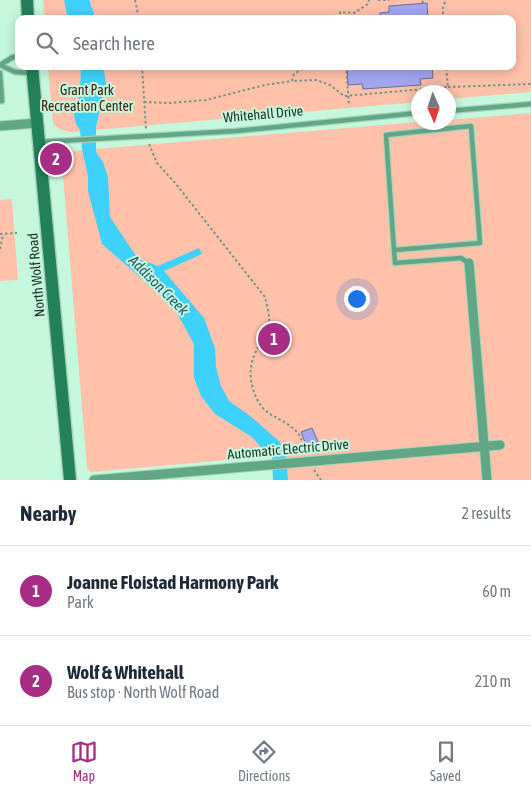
<!DOCTYPE html>
<meta charset="utf-8">
<style>
body{margin:0;font-family:"Asap Condensed",sans-serif;background:#f2f2f3;color:#1f2937}
.compass{position:absolute;left:411px;top:85px;width:45px;height:45px;border-radius:50%;background:#fff;box-shadow:0 2px 12px #0003;rotate:177deg}
.you{position:absolute;left:356px;top:298px;width:18px;height:18px;margin:-12px;border:4px solid #fff;border-radius:50%;background:#1a73e8;box-shadow:0 0 0 8px #1a73e833}
.badge{display:grid;place-items:center;width:32px;height:32px;border-radius:50%;background:#a72e84;color:#fff;font-size:16px;font-weight:700}
.pin{position:absolute;translate:-50% -50%;border:2px solid #fff;box-shadow:0 1px 5px #0006}
.list{margin:0;padding:0;list-style:none}
h2{display:flex;justify-content:space-between;align-items:center;height:65px;margin:0;padding:0 20px;font-size:21px}
h2 small{font-size:16px;font-weight:400;color:#747a83}
.list li{display:grid;grid-template-columns:32px 1fr auto;gap:15px;align-items:center;box-sizing:border-box;height:90px;padding:0 20px;border-top:1px solid #e0e1e3}
.list b{display:block;font-size:19px;white-space:nowrap}
.list p{margin:0;font-size:16px;white-space:nowrap;color:#747a83}
.list em{font-size:16px;font-style:normal;color:#747a83}
.icon{flex:none;width:28px;height:28px;fill:none;stroke:currentColor;stroke-width:2;stroke-linecap:round;stroke-linejoin:round}
.map{position:relative;flex:none;width:531px;height:480px;overflow:hidden}
.search{position:absolute;background:#fff;box-shadow:0 2px 12px #0003;left:15px;right:15px;top:15px;height:55px;display:flex;align-items:center;gap:12px;box-sizing:border-box;padding:0 18px;border-radius:10px;color:#747a83;font-size:19px}
.sheet{height:245px;background:#fff}
nav{display:flex;justify-content:space-around;align-items:center;box-sizing:border-box;height:70px;border-top:1px solid #e0e1e3;background:#fff;font-size:14px;color:#747a83}
nav a{display:grid;justify-items:center;gap:2px}
nav .on{color:#a72e84}
.map>svg:first-child{display:block}
</style>
<div class="map">
<svg width="531" height="480" viewBox="0 0 531 480">
<rect width="100%" height="100%" fill="#c5f7dd"/>
<path fill="#ffc1aa" d="M43,0H531V92L449,99L448,92H418V102L72,132L61,130L53,124L48,66H512V19H44Z
M531,113V480H274L272,456L91,472L87,468L61,152L418,122H448L449,120Z
M12,199L18,280L0,281V200Z"/>
<path fill="#3ed1fb" d="M64,0H89L96,19H68Z
M81,66H103L106,83L96,127V152L103,162L108,177L110,217L138,259L158,266L199,248L202,254L164,271L204,318L215,348L216,367L221,386L229,401L249,415L280,442L286,456L288,480H273L272,456L266,453L252,437L215,414L201,396L194,378V344L173,306L102,244L88,191V177L82,149L80,130L76,124L74,115L80,93Z"/>
<path fill="#a2a6f0" stroke="#6a6c94" d="M427,3L428,19H379L380,13L389,12V6Z
M347,66H432L433,78L420,79L421,85L363,89L362,84L348,85Z
M312,428L319,444L307,447L301,432Z"/>
<g fill="none" stroke-linecap="round" stroke-linejoin="round">
<defs>
<path id="service" d="M0,65L15,72L32,73
M0,65L13,57H19
M0,73L2,101H0
M448,111L531,104
M40,142L236,131L418,113
M394,250L480,243L471,126L386,135L394,250L395,263L461,258L469,263"/>
<path id="minor" d="M0,126L37,123
M469,263L487,480
M94,480L500,445"/>
<path id="secondary" d="M27,0L28,19
M32,66L70,480"/>
</defs>
<use href="#service" stroke="#a7d3bc" stroke-width="7"/>
<use href="#minor" stroke="#a7d3bc" stroke-width="11"/>
<use href="#secondary" stroke="#a7d3bc" stroke-width="15"/>
<path stroke="#739684" stroke-width="2" stroke-dasharray="2.5 2.5" stroke-linecap="butt" d="M135,0L139,19
M378,0H389
M422,3L424,0
M340,19V12L354,13L368,4L369,0
M443,19V7L446,0
M142,66L146,129
M307,66L294,74L292,81L316,80L330,85L344,96L448,87L446,66
M346,66L349,106
M448,87L531,84
M144,102L169,103L206,100L265,85L292,81
M149,144L157,163L176,184L265,297C267,306 270,315 269,324C269,328 265,333 263,338C253,356 247,367 253,389C262,419 279,414 296,431C301,436 304,445 306,452
M0,234L17,233
M0,249L3,235
M314,470L321,480"/>
<use href="#service" stroke="#62a785" stroke-width="4.5"/>
<use href="#minor" stroke="#62a785" stroke-width="9"/>
<use href="#secondary" stroke="#23805a" stroke-width="12"/>
</g>
<g text-anchor="middle" dominant-baseline="central" stroke-width="4" stroke-linejoin="round" paint-order="stroke">
<g font-size="14" fill="#441d0e" stroke="#c5f7dd">
<text x="87" y="90">Grant Park<tspan x="87" dy="16">Recreation Center</tspan></text>
</g>
<g font-size="14" fill="#1e3127" stroke="#c5f7dd">
<text transform="translate(263 114) rotate(-5)">Whitehall Drive</text>
<text transform="translate(36 275) rotate(-95)">North Wolf Road</text>
<text transform="translate(288 449) rotate(-5)">Automatic Electric Drive</text>
</g>
<g font-size="15" font-style="italic" fill="#245d6e" stroke="#c5f7dd">
<text transform="translate(159 285) rotate(45)">Addison Creek</text>
</g>
</g>
</svg>
<svg class="compass" viewBox="-18 -18 36 36"><path d="M0-13l5 13h-10z" fill="#e53935"/><path d="M0 13l5-13h-10z" fill="#747a83"/></svg>
<div class="you"></div>
<div class="pin badge" style="left:274px;top:339px">1</div>
<div class="pin badge" style="left:56px;top:159px">2</div>
<div class="search"><svg class="icon" aria-label="search" viewBox="0 0 24 24"><circle cx="10" cy="10" r="6"/><path d="M15 15l6 6"/></svg>Search here</div>
</div>
<section class="sheet">
<h2>Nearby<small>2 results</small></h2>
<ul class="list">
<li><span class="badge">1</span><div><b>Joanne Floistad Harmony Park</b><p>Park</p></div><em>60 m</em></li>
<li><span class="badge">2</span><div><b>Wolf &amp; Whitehall</b><p>Bus stop · North Wolf Road</p></div><em>210 m</em></li>
</ul>
</section>
<nav>
<a class="on"><svg class="icon" aria-label="map" viewBox="0 0 24 24"><path d="M3 6l6-2 6 2 6-2v14l-6 2-6-2-6 2zM9 4v14M15 6v14"/></svg>Map</a>
<a><svg class="icon" aria-label="directions" viewBox="0 0 24 24"><path d="M12 3l9 9-9 9-9-9zM9 14v-3h6M13 9l2 2-2 2"/></svg>Directions</a>
<a><svg class="icon" aria-label="saved" viewBox="0 0 24 24"><path d="M7 4h10v16l-5-4-5 4z"/></svg>Saved</a>
</nav>
